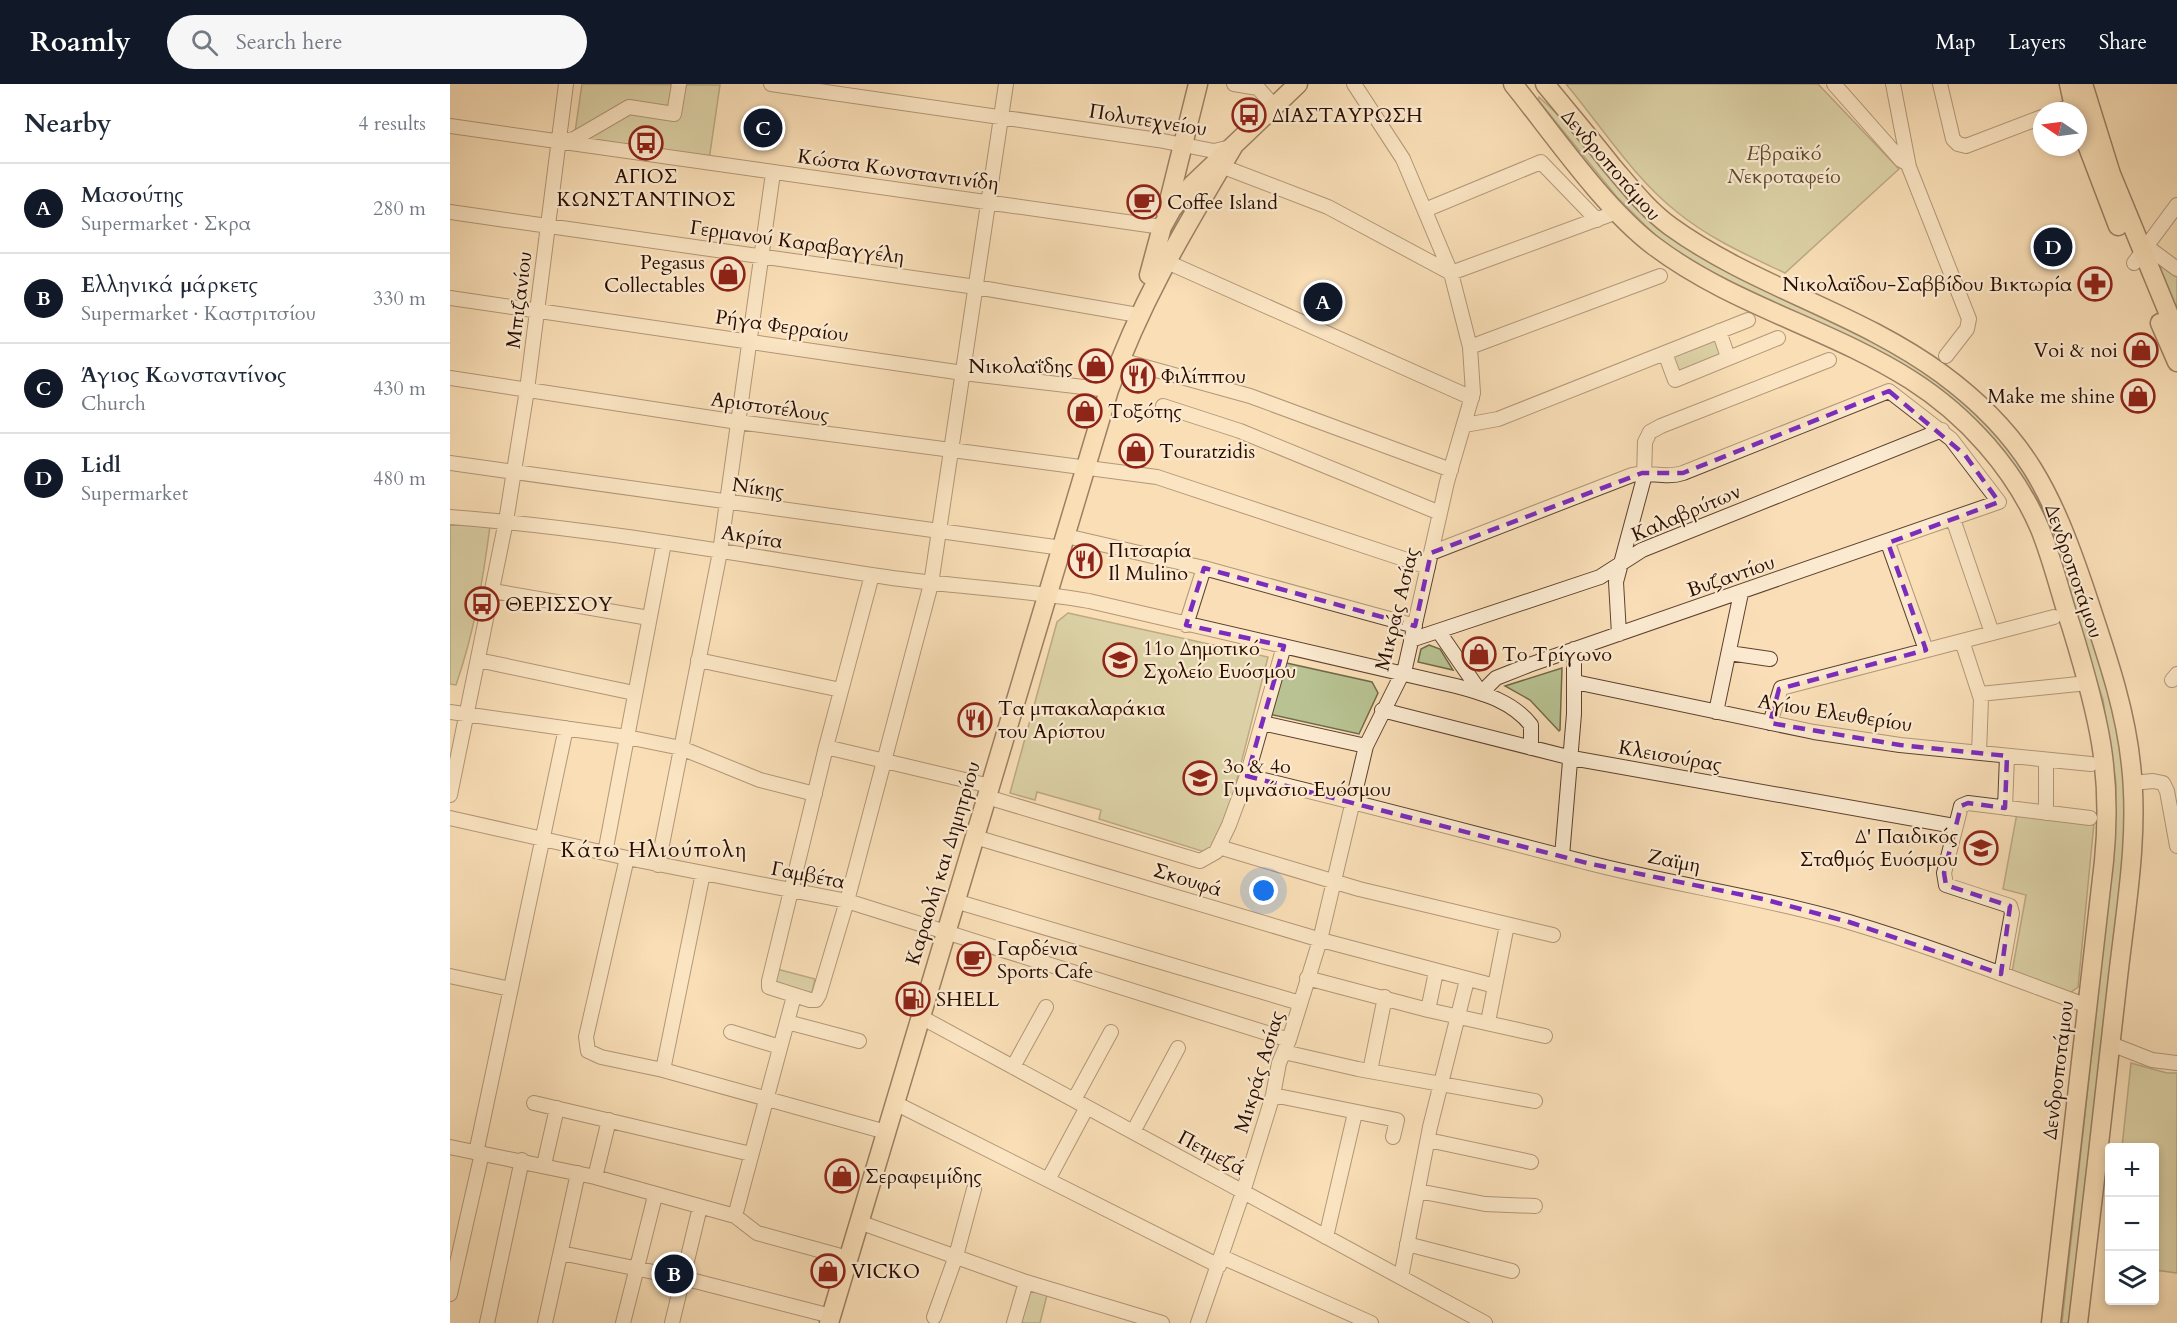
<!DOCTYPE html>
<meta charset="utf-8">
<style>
body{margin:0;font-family:Cardo,serif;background:#f6f6f7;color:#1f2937}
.controls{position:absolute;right:18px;bottom:18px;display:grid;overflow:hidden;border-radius:6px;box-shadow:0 3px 9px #0003}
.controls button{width:54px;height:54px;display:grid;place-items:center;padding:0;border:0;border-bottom:2px solid #e0e1e3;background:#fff;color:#1f2937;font:30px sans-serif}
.compass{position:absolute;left:1583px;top:18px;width:54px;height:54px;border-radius:50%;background:#fff;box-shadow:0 3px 9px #0003;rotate:283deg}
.you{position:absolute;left:814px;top:807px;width:21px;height:21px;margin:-15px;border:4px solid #fff;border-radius:50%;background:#1a73e8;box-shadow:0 0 0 9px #1a73e833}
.badge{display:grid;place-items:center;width:39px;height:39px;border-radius:50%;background:#111827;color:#fff;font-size:20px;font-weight:700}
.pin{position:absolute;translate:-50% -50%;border:3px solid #fff;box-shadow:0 2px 6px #0006}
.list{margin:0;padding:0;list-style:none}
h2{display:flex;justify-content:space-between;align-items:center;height:78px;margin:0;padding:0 24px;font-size:26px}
h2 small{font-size:20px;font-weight:400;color:#747a83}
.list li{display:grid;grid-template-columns:39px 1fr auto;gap:18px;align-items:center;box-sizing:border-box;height:90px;padding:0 24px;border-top:2px solid #e0e1e3}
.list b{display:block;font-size:22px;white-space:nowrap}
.list p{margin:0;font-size:20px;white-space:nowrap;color:#747a83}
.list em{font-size:20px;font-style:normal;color:#747a83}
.icon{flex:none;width:33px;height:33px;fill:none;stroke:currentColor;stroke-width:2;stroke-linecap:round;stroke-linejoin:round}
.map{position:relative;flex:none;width:1727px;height:1239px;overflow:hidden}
header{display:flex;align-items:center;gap:36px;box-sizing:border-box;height:84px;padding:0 30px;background:#111827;color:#fff}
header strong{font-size:28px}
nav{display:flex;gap:33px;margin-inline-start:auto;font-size:21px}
.search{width:420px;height:54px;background:#f6f6f7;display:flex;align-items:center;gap:15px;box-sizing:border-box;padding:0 21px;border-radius:33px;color:#747a83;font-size:22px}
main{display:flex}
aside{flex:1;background:#fff}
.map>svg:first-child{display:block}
</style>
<header>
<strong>Roamly</strong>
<div class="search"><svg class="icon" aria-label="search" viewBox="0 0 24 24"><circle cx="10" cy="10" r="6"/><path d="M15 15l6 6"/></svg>Search here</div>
<nav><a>Map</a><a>Layers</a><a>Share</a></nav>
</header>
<main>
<aside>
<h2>Nearby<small>4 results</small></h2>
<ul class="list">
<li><span class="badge">A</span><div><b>Μασούτης</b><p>Supermarket · Σκρα</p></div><em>280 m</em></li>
<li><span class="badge">B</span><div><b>Ελληνικά μάρκετς</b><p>Supermarket · Καστριτσίου</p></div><em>330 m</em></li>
<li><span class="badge">C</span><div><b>Άγιος Κωνσταντίνος</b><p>Church</p></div><em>430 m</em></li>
<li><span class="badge">D</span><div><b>Lidl</b><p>Supermarket</p></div><em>480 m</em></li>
</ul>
</aside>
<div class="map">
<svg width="1727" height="1239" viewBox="0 0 1727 1239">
<rect width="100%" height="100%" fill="#f9deb7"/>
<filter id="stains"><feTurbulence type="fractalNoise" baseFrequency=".00333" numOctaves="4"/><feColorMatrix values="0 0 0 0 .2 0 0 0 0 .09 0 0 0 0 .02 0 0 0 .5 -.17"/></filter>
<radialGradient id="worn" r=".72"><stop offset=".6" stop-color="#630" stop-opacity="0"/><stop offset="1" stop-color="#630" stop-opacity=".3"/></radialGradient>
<path fill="#b8c292" stroke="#716849" stroke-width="1.5" d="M132,0L270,1L259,76L124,55Z
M1116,0H1368L1449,85L1335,189C1297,171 1260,155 1227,128C1184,94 1152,43 1116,0Z
M1089,13L1119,41L1212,146C1245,173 1283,190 1321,208C1393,243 1472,275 1531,331C1580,378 1603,440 1624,503C1643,559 1665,615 1672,674C1681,748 1667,824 1659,898C1646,1012 1633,1125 1620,1239H1612L1665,757L1666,698L1653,616L1598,445L1555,369L1542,354L1346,230L1252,184L1213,159L1167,113L1088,16Z
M1697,167L1727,190V235Z
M1269,247L1278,273L1225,296L1215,269Z
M0,441L40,442C33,496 24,549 6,601L0,600Z
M618,529L818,573L780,723L768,756L758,769L649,735L651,726L587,708L585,716L560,709L607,538Z
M979,561L990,565L1003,586L968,578L971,565Z
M832,578L922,598L928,609L909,650L819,630Z
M1112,584L1110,646L1109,647L1080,616L1055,602Z
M1567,729L1644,739L1628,903L1620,909L1562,888L1576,811L1553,805Z
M327,885L365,895L362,909L323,899Z
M1681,979L1717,989H1727V1189L1705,1186L1704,1064L1672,1063Z
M578,1206L597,1211L590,1239H570Z"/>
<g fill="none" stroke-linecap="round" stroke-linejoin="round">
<defs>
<path id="minor" d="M321,0L708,56L764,67L781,63
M784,0L808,4L824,22
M1384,0L1451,76L1458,80
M1443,0L1459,83L1519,235L1517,245L1496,272
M1490,0L1503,55L1508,60L1516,62L1592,33
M1607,27L1624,21
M0,42L712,143
M113,57L124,55L179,23L224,30L229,0
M771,82L878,123L1001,189L1167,128
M975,126L1091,78L1147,136
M0,128L526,203L688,231
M1696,162L1727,185
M715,177L1022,314
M1684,179L1727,121
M0,214L513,289L659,306
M1269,247L1278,273
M1020,263L1210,192
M1215,269L1225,296L1328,254
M670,276L800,312L1001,386
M0,294L288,338L707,393L978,483
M713,322L790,347L990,429
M1015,341L1048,335L1298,236
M0,379L612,464
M0,433C146,444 291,471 436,493C503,503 572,505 639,517L1006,602C1035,610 1062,617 1081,641V664
M1503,435L1542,549
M616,452L754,484L965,542
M1438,459L1476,566
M981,469L1182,391C1199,387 1215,395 1233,389L1439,307L1501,355L1549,418L1079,581L1046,594L1031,609
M422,491L376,663L319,897V903L360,916H366L369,911L397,817L481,500L556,0
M43,507L199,534
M736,541L754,484
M989,548L1031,609
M1169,550L1166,498L1194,394L1195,358L1200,348L1211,342L1379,276
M961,556L1150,493L1192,466L1492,346
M1512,557L1531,615L1529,669
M1279,569L1320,575
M28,576L184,609
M248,576L391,606
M1722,596L1727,590
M1125,598L1364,648L1450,661L1641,680
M1530,610L1638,599
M932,626L1122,674L1504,742
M0,628L177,653L231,664L310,696L365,710
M1266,628L1291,509
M812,639L916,662
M1320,639L1331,604L1604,533
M376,663L540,702
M1596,676V729
M797,692C911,719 1025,750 1139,779C1225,801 1313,813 1399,838C1480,862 1559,893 1638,922
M1683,699L1703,697L1713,699L1717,707L1727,762
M0,711L56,437L77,306L116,0
M537,713L750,777L766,768L779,741L797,692L834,562
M1555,724L1557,672
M0,734L177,774L397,817L839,956
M525,753L871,856L1045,902
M769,763L909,805L1103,851
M155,769L214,459
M1112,772L1124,630V565
M177,774L136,953L138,967L151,973L213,986L436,1048
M208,781L270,468L323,89
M505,817L850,919
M986,888L978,926L1095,952
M1551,890L1562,829L1560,822L1496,801L1494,789L1511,722L1518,719L1640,734
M0,892L60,905
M857,894L978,926
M471,933L1035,1239
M337,938L409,957
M1038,938L1057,841
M281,948L330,963
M1661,960L1702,976L1727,979
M834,968L908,985L1085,1017
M563,983L596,923
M213,986L253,789
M920,987L935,913
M823,1011L947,1036L943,1053
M624,1016L661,948
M84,1019L301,1070
M445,1019L769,1182
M683,1048L728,964
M978,1056L1081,1078
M0,1063L145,1093L285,1132L307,1149L398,1174
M26,1069L116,644
M94,1081L107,1024
M145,1093L159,1036
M599,1094L637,1023
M968,1107L1035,1120L1085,1122
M285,1132L344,912
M409,1138L576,1198L712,1239
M876,1153L905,1029
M957,1160L1062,1187
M111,1169L233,1194L381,1232
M772,1173L921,1239
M951,1193L980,1043L1017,896
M0,1210L32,1069
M484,1233L506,1172L524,1105
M37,1239L72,1076
M95,1239L128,1089
M173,1239L205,1112
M222,1239L250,1123
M564,1239L576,1198
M748,1239L793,1108L823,1011L829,979L839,956L870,856L916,662L955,584L997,398L1023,309L1020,263L1001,189L953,75L904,0"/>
<path id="major" d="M1063,0C1104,51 1153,123 1204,162C1282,221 1379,244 1461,296C1516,331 1564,384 1590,445C1603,477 1611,512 1622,545C1648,630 1663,688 1654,777L1601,1239
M1095,0C1117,27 1140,54 1162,82C1180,103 1197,125 1220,142C1304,203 1408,228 1492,290C1576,352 1602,409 1635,506C1654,564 1675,621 1681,681C1689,751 1676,823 1668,893C1655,1008 1642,1124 1628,1239
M1619,0L1625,27
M1633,0L1661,90L1727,250
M1628,37L1668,142
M716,129L748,0
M699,191L712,143L722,125L742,101L848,0
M1710,239L1727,278
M379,1239L659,306C692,214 734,146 783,63"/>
</defs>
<use href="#minor" stroke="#5e412e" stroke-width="16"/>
<use href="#major" stroke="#2a0d00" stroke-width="21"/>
<use href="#minor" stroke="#fbead0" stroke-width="14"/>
<use href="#major" stroke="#f9deb7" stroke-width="18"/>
</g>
<path d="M0 0H1727V1239H0ZM1439,307L1515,371L1549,418L1438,459L1476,566L1329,605L1320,639L1450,661L1557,672L1555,724L1518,719L1511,722L1494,789L1496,801L1560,822L1551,890L1399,838L1313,815L1141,780L797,692L834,562L736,541L754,484L965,542L981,469L1192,389H1233Z" fill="#f9deb7" fill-opacity=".55" fill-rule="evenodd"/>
<path fill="none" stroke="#7b2cbf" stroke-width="4.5" stroke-dasharray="12 8" stroke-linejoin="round" d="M1439,307L1515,371L1549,418L1438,459L1476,566L1329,605L1320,639L1450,661L1557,672L1555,724L1518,719L1511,722L1494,789L1496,801L1560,822L1551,890L1399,838L1313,815L1141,780L797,692L834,562L736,541L754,484L965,542L981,469L1192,389H1233Z"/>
<defs>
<symbol id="bus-ring" viewBox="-11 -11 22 22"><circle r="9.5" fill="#fbead0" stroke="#8f2418" stroke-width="1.5"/><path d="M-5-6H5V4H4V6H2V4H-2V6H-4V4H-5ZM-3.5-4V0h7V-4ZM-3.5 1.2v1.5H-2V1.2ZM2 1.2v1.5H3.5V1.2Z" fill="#8f2418"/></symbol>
<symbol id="cafe-ring" viewBox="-11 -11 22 22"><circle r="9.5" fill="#fbead0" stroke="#8f2418" stroke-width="1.5"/><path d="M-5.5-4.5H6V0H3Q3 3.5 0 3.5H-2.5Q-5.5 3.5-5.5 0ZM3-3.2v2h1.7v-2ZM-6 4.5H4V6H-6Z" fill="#8f2418"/></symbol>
<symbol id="shop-ring" viewBox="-11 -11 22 22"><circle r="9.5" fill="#fbead0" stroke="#8f2418" stroke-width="1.5"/><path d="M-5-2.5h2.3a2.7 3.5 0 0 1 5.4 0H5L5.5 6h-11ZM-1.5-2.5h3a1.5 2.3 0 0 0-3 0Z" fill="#8f2418"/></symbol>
<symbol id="pharmacy-ring" viewBox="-11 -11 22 22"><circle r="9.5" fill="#fbead0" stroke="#8f2418" stroke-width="1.5"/><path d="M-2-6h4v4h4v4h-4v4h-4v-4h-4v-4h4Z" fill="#8f2418"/></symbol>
<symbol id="restaurant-ring" viewBox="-11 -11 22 22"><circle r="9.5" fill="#fbead0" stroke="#8f2418" stroke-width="1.5"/><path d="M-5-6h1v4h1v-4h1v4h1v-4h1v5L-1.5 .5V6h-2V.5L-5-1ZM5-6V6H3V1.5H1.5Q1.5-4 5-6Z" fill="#8f2418"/></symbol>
<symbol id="school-ring" viewBox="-11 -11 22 22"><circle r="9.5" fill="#fbead0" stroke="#8f2418" stroke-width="1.5"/><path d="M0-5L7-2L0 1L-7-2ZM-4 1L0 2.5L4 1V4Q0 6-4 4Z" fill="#8f2418"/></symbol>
<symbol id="fuel-ring" viewBox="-11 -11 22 22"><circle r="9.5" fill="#fbead0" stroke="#8f2418" stroke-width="1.5"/><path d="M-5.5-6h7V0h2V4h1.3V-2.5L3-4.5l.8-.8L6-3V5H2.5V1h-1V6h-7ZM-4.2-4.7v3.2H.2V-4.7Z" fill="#8f2418"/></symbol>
</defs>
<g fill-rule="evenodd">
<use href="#bus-ring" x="780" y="12" width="38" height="38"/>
<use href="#bus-ring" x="177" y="40" width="38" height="38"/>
<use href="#cafe-ring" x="675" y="99" width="38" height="38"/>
<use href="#shop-ring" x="259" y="171" width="38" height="38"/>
<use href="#pharmacy-ring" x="1626" y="181" width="38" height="38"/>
<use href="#shop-ring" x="1672" y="247" width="38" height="38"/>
<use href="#shop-ring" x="627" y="263" width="38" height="38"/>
<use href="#restaurant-ring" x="669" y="273" width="38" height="38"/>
<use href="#shop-ring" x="1669" y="293" width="38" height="38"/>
<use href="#shop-ring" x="616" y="308" width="38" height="38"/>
<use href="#shop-ring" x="667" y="348" width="38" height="38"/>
<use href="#restaurant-ring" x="616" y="458" width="38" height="38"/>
<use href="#bus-ring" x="13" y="501" width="38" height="38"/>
<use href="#shop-ring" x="1010" y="551" width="38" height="38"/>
<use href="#school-ring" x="651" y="557" width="38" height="38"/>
<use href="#restaurant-ring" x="506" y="617" width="38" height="38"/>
<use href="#school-ring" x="731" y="675" width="38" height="38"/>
<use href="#school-ring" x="1512" y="745" width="38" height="38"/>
<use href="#cafe-ring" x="505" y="856" width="38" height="38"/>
<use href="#fuel-ring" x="444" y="896" width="38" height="38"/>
<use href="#shop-ring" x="373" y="1073" width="38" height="38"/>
<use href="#shop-ring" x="359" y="1168" width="38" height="38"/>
</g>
<g text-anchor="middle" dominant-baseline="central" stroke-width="4.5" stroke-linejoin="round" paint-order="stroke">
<g font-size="20" fill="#2a0d00" stroke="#fbead0" text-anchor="start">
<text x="822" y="31">ΔΙΑΣΤΑΥΡΩΣΗ</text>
<text x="196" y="92" text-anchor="middle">ΑΓΙΟΣ<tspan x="196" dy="23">ΚΩΝΣΤΑΝΤΙΝΟΣ</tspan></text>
<text x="717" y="118">Coffee Island</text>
<text x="255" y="178" text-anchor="end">Pegasus<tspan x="255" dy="23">Collectables</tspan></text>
<text x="1622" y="200" text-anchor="end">Νικολαϊδου-Σαββίδου Βικτωρία</text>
<text x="1668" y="266" text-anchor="end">Voi &amp; noi</text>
<text x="623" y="282" text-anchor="end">Νικολαΐδης</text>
<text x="711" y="292">Φιλίππου</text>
<text x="1665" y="312" text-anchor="end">Make me shine</text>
<text x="658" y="327">Τοξότης</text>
<text x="709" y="367">Touratzidis</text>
<text x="658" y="466">Πιτσαρία<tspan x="658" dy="23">Il Mulino</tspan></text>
<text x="55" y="520">ΘΕΡΙΣΣΟΥ</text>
<text x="693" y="564">11ο Δημοτικό<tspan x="693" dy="23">Σχολείο Ευόσμου</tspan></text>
<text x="1052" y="570">Το Τρίγωνο</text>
<text x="548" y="624">Τα μπακαλαράκια<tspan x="548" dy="23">του Αρίστου</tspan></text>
<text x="773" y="682">3ο &amp; 4ο<tspan x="773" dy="23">Γυμνάσιο Ευόσμου</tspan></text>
<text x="1508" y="752" text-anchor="end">Δ' Παιδικός<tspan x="1508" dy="23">Σταθμός Ευόσμου</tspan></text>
<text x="547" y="864">Γαρδένια<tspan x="547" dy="23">Sports Cafe</tspan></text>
<text x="486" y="915">SHELL</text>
<text x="415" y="1092">Σεραφειμίδης</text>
<text x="401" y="1187">VICKO</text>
</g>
<g font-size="20" fill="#2a0d00" stroke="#fbead0">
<text transform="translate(698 36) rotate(9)">Πολυτεχνείου</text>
<text transform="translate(1161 81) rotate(49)">Δενδροποτάμου</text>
<text transform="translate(448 86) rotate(8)">Κώστα Κωνσταντινίδη</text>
<text transform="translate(347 158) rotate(8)">Γερμανού Καραβαγγέλη</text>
<text transform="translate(69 216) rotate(-83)">Μπιζανίου</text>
<text transform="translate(332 242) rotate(8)">Ρήγα Φερραίου</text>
<text transform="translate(320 323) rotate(8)">Αριστοτέλους</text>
<text transform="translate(308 404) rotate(8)">Νίκης</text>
<text transform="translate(1236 429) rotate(-23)">Καλαβρύτων</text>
<text transform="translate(302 453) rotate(9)">Ακρίτα</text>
<text transform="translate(1624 487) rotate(71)">Δενδροποτάμου</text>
<text transform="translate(1281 492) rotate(-19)">Βυζαντίου</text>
<text transform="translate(947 525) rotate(-76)">Μικράς Ασίας</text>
<text transform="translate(1385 629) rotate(9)">Αγίου Ελευθερίου</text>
<text transform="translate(1220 672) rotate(10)">Κλεισούρας</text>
<text transform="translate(1224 777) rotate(11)">Ζαϊμη</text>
<text transform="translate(493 779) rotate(-73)">Καραολή και Δημητρίου</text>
<text transform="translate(358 791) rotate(11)">Γαμβέτα</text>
<text transform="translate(738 796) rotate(17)">Σκουφά</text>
<text transform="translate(1608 986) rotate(-83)">Δενδροποτάμου</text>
<text transform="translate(809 988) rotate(-73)">Μικράς Ασίας</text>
<text transform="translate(762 1069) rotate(28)">Πετμεζά</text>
</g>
<g font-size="20" font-style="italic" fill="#5c4c33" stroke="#fbead0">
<text x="1334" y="69">Εβραϊκό<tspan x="1334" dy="23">Νεκροταφείο</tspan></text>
</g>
<g font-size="21" letter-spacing="1.5" fill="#2a0d00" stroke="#fbead0">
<text x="204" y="766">Κάτω Ηλιούπολη</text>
</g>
</g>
<rect width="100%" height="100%" filter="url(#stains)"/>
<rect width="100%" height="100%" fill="url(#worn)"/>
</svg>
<div class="controls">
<button>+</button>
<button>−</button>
<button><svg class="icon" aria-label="layers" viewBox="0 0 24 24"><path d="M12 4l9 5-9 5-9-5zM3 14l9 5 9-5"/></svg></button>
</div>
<svg class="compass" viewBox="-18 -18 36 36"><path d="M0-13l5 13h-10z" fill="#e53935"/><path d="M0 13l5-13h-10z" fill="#747a83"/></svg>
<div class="you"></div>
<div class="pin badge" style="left:873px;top:218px">A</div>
<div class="pin badge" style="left:224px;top:1190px">B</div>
<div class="pin badge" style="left:313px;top:44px">C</div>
<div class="pin badge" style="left:1603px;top:163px">D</div>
</div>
</main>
